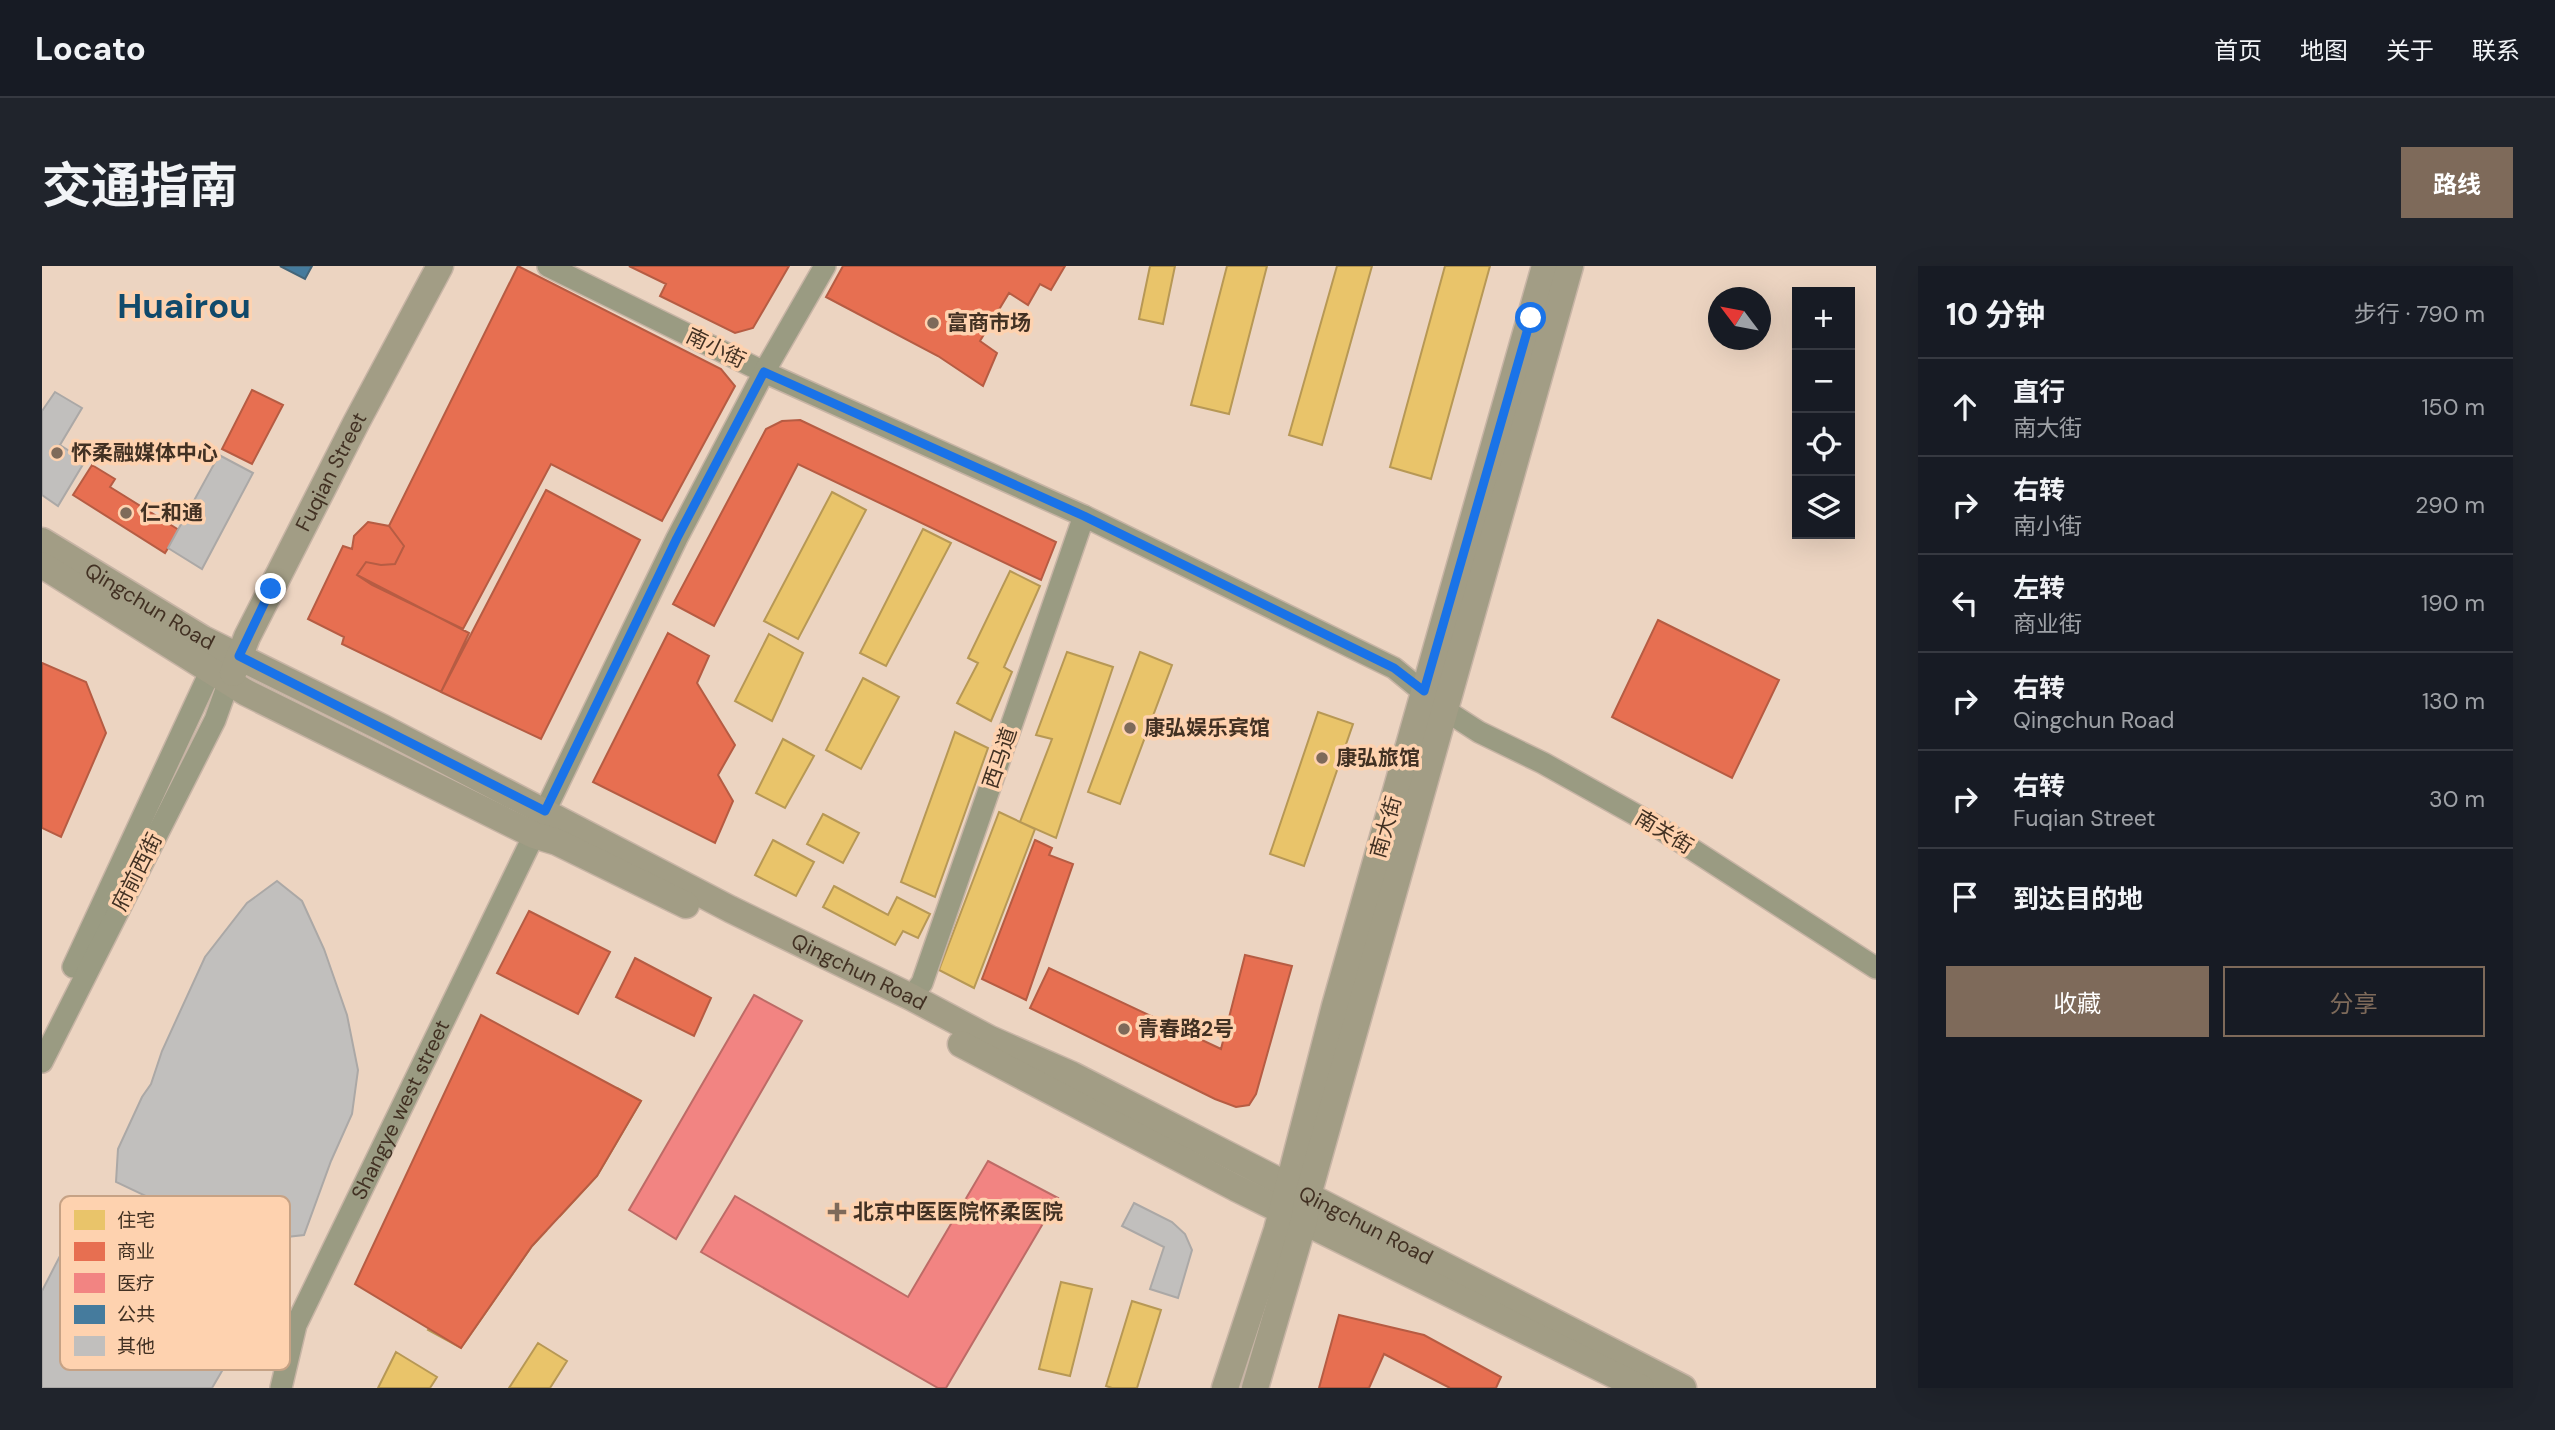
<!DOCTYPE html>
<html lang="zh">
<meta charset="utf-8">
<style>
body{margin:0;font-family:"DM Sans","Noto Sans SC",sans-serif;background:#20242c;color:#f1f3f6}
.controls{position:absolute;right:21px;top:21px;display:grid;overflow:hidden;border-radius:0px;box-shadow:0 7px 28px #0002}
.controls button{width:63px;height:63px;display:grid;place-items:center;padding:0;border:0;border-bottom:2px solid #363941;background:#171b24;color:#f1f3f6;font:35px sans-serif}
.compass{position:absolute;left:1666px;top:21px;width:63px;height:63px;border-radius:50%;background:#171b24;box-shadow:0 7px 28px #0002;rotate:302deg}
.stop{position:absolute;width:21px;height:21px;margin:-16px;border:5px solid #1a73e8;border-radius:50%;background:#fff}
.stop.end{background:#1a73e8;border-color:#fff;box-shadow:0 2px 7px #0008}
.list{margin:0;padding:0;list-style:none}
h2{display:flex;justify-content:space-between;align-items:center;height:91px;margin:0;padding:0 28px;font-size:30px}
h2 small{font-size:23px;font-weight:400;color:#9ea1a6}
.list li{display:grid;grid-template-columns:46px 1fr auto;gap:21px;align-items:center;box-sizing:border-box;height:98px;padding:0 28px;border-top:2px solid #363941}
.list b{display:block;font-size:26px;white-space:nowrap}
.list p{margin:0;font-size:23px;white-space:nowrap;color:#9ea1a6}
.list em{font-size:23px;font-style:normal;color:#9ea1a6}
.actions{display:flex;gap:14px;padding:21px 28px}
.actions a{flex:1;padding:16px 0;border:2px solid #7e6a5a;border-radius:0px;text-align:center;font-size:24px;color:#7e6a5a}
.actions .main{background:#7e6a5a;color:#fff}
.icon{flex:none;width:38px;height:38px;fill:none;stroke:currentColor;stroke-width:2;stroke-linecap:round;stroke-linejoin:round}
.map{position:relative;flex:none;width:1834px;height:1122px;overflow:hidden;border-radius:0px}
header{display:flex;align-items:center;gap:42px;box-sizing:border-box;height:98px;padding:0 35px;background:#171b24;border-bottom:2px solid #363941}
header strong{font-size:33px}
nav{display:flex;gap:38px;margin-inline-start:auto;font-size:24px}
.intro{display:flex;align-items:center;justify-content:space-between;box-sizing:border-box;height:168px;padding:0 42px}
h1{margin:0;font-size:49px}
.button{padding:18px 32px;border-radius:0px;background:#7e6a5a;color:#fff;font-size:24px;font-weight:700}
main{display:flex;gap:42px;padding:0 42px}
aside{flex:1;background:#171b24;border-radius:0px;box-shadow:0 7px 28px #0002}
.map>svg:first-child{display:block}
</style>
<header>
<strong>Locato</strong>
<nav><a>首页</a><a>地图</a><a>关于</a><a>联系</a></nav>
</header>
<div class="intro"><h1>交通指南</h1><a class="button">路线</a></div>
<main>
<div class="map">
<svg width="1834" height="1122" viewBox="0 0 1834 1122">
<rect width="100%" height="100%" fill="#ecd4c1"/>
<path fill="#e9c46a" stroke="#b79855" stroke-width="2" d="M1108,0H1133L1121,58L1097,53Z
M1185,0H1225L1187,148L1149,139Z
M1295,0H1330L1280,179L1247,169Z
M1403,0H1448L1389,213L1348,201Z
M790,226L824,244L756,373L722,355Z
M881,263L909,277L844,400L818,387Z
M968,305L998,320L962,401L970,406L949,455L915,437L936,397L926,392Z
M727,368L761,387L730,455L693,435Z
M1025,386L1071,401L1014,572L978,556L1010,473L994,469Z
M1098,386L1130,399L1078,538L1046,526Z
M821,412L857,431L819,503L784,484Z
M1276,446L1311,458L1262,600L1228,588Z
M913,466L946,482L893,631L859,616Z
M741,473L772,490L743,542L714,527Z
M957,546L993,563L932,722L897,704Z
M781,548L817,567L801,597L765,578Z
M731,574L772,596L754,630L713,609Z
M792,620L846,649L855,631L888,648L876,672L861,665L853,679L781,641Z
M575,822L599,835L555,910L518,950L499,931L534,894Z
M482,943L504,965L490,980L419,1082L386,1064L459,960Z
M1019,1016L1050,1023L1028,1110L997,1103Z
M1090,1035L1119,1044L1095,1122H1070L1064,1120Z
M496,1077L525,1095L508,1122H467Z
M354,1086L395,1111L388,1122H336Z"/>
<path fill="#e76f51" stroke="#b65c43" stroke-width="2" d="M476,0L679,103L693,120L620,255L509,198L421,363L330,319L315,309L324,296L339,299L353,298L362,280L347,260Z
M587,0H747L711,62L693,67L618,30L624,18Z
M801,0H1023L1009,24L998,18L986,39L967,27L938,75L955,87L941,120L896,90L784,31Z
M210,124L241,139L210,198L180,183Z
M758,154L1014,276L999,314L756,198L672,360L631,338L724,163L740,155Z
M50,199L73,213L68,221L137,264L123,287L31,229Z
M504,224L598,274L499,473L399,426Z
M326,256L347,260L362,280L353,298L339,299L324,296L315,309L427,367L399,426L300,378L302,371L266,353L301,280L310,283L312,270Z
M1616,354L1737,414L1690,512L1570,451Z
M626,367L667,390L655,417L693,479L676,509L691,535L673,577L551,516Z
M0,397L44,416L64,467L19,571L0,562Z
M993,574L1010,582L1007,589L1031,598L984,734L940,713Z
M487,645L568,686L536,748L455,707Z
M1203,689L1250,700L1214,828L1207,839L1194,841L1173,833L988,742L1007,702L1179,783Z
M593,692L669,732L652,770L574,731Z
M439,749L599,835L555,910L490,980L419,1082L313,1018Z
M1297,1049L1382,1069L1459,1111L1454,1122H1408L1342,1088L1327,1122H1277Z"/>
<path fill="#f28482" stroke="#bd6b66" stroke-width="2" d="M712,729L760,755L634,973L587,944Z
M946,895L1016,932L904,1122H896L659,986L693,930L866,1031Z"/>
<path fill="#457b9d" stroke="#446578" stroke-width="2" d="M238,0H270L263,13Z"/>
<path fill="#c1bfbd" stroke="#aba8a6" stroke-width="2" d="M13,126L40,142L18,179L43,195L16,240L0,229V145Z
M177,189L211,207L160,303L126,282Z
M235,615L260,635L282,683L305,749L316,804L310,848L289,895L262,969L227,973L186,969L74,916L76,883L100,831L109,818L120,785L163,691L205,637Z
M1092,937L1130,956L1143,968L1150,984L1136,1032L1108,1023L1122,981L1080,960Z
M19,988L116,1027L156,1063L197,1076L170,1122H0V1025Z"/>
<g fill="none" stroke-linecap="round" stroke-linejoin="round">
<defs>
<g id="minor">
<path d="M506,0L722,106L1042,250L1352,402L1403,444L1437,466L1501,497L1614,560L1834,702"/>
<path d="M503,545L635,272L722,106L783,0"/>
<path d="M31,701L169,404"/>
<path d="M869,731L880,717L1042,250"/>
<path d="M0,796L173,454L187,415"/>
<path id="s1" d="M239,1122L254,1059L492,569"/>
</g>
<g id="major">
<path id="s2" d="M0,275L161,373L341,462L688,643L869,731L948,773L1030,809L1641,1122"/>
<path d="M0,299L203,426L492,569L515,576L644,639"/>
<path id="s3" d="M191,407L205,371L314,157L398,0"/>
<path d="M919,778L1194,922L1599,1122"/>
<path d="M1183,1122L1235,964L1293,740L1503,0"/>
<path d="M1213,1122L1262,955L1266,929L1528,0"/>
</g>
</defs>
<use href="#minor" stroke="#c7b4a5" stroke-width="24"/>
<use href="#major" stroke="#c7b4a5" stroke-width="29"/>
<use href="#minor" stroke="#9a9b82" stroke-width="21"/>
<use href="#major" stroke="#a29d85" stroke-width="26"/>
</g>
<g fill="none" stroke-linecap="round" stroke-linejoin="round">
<path stroke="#1a73e8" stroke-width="9" d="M229,323L197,390L503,545L635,272L722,106L1042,250L1352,402L1382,425L1489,52"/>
</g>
<g fill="#7e6a5a" stroke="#fed2af" stroke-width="2.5">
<circle cx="891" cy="57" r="7"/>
<circle cx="15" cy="187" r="7"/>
<circle cx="84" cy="247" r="7"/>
<circle cx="1088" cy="462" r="7"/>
<circle cx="1280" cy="492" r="7"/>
<circle cx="1082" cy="763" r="7"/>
<path d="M791.5 935.5h7v7h7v7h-7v7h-7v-7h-7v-7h7z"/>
</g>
<g text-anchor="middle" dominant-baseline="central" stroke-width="7" stroke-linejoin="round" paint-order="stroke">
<g font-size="21" font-weight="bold" fill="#423123" stroke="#fed2af" text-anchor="start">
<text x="905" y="57">富商市场</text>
<text x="29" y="187">怀柔融媒体中心</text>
<text x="98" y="247">仁和通</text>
<text x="1102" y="462">康弘娱乐宾馆</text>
<text x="1294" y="492">康弘旅馆</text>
<text x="1096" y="763">青春路2号</text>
<text x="811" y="946">北京中医医院怀柔医院</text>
</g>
<g font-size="21" fill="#423123" stroke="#fed2af">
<text transform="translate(674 82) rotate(26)">南小街</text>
<text stroke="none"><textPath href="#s3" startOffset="224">Fuqian Street</textPath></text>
<text stroke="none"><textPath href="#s2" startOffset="126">Qingchun Road</textPath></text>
<text transform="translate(958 492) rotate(-71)">西马道</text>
<text transform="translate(1344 561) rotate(-74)">南大街</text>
<text transform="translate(1622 566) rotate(31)">南关街</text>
<text transform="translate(95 606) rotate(-63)">府前西街</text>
<text stroke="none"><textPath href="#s2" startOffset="924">Qingchun Road</textPath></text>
<text stroke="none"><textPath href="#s1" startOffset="304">Shangye west street</textPath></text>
<text stroke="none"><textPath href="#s2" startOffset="1491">Qingchun Road</textPath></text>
</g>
<g font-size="35" font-weight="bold" fill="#114a6b" stroke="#fed2af">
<text x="142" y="40">Huairou</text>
</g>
</g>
<rect x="18" y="930" width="230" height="174" rx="10" fill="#fed2af" stroke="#c6a285" stroke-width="2"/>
<rect x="32" y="944" width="31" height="20" fill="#e9c46a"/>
<rect x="32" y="976" width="31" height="19" fill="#e76f51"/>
<rect x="32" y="1007" width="31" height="20" fill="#f28482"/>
<rect x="32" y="1039" width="31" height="19" fill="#457b9d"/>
<rect x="32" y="1070" width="31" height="20" fill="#c1bfbd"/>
<g font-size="19" fill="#423123">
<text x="75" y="961">住宅</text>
<text x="75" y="992">商业</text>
<text x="75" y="1024">医疗</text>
<text x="75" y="1055">公共</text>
<text x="75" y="1087">其他</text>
</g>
</svg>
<div class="controls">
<button>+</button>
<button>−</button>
<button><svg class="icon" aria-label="locate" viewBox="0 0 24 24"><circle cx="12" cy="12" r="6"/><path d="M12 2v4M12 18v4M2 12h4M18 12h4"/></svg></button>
<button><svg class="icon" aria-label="layers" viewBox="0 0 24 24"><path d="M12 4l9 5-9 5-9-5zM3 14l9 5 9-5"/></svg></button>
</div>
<svg class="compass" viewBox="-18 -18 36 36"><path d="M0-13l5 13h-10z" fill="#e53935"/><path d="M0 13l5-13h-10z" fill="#9ea1a6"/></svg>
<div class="stop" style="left:1489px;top:52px"></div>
<div class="stop end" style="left:229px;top:323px"></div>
</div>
<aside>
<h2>10 分钟<small>步行 · 790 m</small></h2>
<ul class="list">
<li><svg class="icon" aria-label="ahead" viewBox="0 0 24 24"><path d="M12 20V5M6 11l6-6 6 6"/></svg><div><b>直行</b><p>南大街</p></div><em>150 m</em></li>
<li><svg class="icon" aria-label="right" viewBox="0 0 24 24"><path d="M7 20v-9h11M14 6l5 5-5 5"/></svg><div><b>右转</b><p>南小街</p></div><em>290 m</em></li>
<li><svg class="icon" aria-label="left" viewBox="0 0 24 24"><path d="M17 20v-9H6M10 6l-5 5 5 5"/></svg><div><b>左转</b><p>商业街</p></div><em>190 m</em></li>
<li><svg class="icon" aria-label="right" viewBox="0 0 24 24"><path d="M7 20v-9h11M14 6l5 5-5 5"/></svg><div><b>右转</b><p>Qingchun Road</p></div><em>130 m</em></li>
<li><svg class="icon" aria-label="right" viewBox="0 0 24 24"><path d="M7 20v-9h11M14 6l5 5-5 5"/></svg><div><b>右转</b><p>Fuqian Street</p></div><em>30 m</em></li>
<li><svg class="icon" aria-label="arrive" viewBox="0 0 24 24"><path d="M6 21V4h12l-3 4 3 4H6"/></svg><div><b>到达目的地</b></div></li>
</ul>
<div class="actions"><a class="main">收藏</a><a>分享</a></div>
</aside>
</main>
